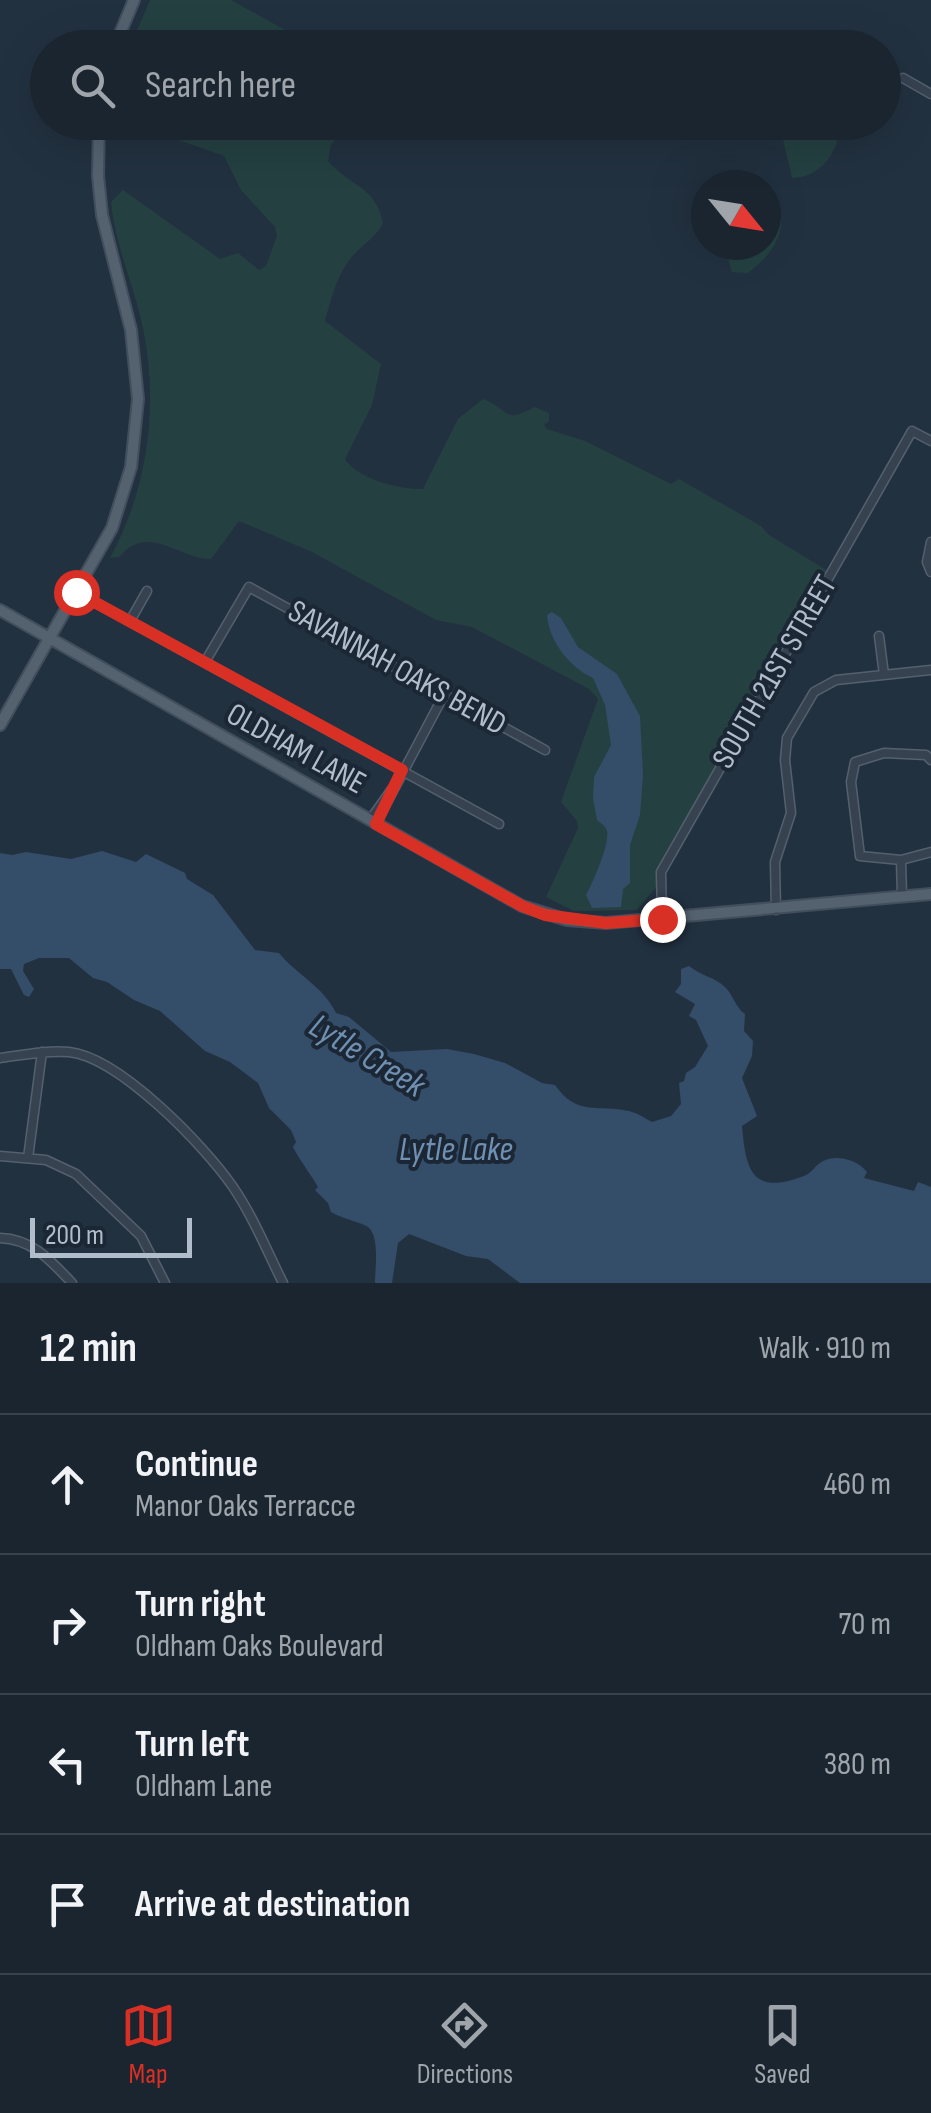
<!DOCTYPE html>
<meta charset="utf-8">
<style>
body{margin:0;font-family:"Sofia Sans Condensed",sans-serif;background:#232d38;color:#f1f3f6}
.compass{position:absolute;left:691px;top:170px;width:90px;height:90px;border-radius:50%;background:#1a2530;box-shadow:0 10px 40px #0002;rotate:120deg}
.scale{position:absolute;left:30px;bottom:25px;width:162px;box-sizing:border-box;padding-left:10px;border:5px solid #b2bdcb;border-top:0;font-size:28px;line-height:35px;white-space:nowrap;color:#b2bdcb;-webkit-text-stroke:8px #1b2735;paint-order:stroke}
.stop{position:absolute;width:30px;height:30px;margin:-22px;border:8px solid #d93025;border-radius:50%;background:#fff}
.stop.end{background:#d93025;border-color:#fff;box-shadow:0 2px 10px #0008}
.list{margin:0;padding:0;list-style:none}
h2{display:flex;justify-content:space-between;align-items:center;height:130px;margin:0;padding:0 40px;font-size:42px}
h2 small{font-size:32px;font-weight:400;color:#9fa5ab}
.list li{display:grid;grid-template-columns:65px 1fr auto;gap:30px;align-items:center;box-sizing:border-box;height:140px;padding:0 40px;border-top:2px solid #38424c}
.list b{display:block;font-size:38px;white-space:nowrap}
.list p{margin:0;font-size:32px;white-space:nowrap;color:#9fa5ab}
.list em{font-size:32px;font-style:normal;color:#9fa5ab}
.icon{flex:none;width:55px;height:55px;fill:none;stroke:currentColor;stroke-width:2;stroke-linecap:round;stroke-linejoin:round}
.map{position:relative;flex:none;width:931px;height:1283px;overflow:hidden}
.search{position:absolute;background:#1a2530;box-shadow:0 10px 40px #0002;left:30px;right:30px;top:30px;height:110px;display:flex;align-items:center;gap:25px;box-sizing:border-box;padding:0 35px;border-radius:55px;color:#9fa5ab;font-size:38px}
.sheet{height:690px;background:#1a2530}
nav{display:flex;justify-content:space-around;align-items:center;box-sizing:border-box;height:140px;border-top:2px solid #38424c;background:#1a2530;font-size:28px;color:#9fa5ab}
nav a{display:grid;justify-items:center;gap:5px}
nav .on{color:#d93025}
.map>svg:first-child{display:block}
</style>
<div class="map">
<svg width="931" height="1283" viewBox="0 0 931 1283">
<rect width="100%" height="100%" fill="#223140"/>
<path fill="#244041" d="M150,0H231L316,47H130Z
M379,122L365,139L341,131L331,145L328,161C349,186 376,186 383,223C376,238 360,246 350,259C336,278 331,299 325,321L381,364L372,405L345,459C357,479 401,490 423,489L458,419L483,399C513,411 501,424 535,407L549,413V421L544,425L547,429L585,441L671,484L679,479L761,526L769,535L828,571L658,871L657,886L637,910L574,911L546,897L578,828L577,821L561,802L598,699L589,689L472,627L436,620L312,552L239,521L211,559C178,559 149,522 119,557L110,558C148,488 159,406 143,328C134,285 115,245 111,202L123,190L220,259L238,253L259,270L266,266L277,236L275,227L241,190L224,156L136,125L115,126V123Z
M779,123H839C841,150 821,178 792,178Z
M766,210H780C786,237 769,257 748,273L732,272L724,245H766Z"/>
<path fill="#344d69" d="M552,612L561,618L578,647L617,674L640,716L643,775L640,815L630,845V883L623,889L621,907L592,908L586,895C592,884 610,844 607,831C606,826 600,823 597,820L593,798L594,777L611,745L605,705L593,678C569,667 549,641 547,615Z
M102,851L136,862L146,854L185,873L187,879L213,895L255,950L279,953C297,975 323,986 336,1013L349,1017L391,1052L447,1049L474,1054L505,1063L542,1083L555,1085C577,1117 598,1104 629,1111C637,1113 645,1118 652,1122L671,1116L681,1104L679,1083L684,1081L686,1073L695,1067L708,1046L696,1020L689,1016L695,1004L675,992L681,984V969L689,966C700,975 714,977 725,987C734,996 735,1007 745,1014L744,1031L753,1041L752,1056L742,1078L757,1116L742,1126C746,1173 753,1195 804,1176C812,1173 815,1165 823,1161C837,1154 858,1160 867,1172L864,1178L914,1191L918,1182L931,1187V1283H520L488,1259L466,1256L409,1234L398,1243L392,1283H375C375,1269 380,1236 368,1227C363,1223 340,1218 331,1212L328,1203L315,1190L318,1187C310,1173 300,1161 293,1147L296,1142L291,1130L269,1108L258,1083L230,1062L205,1051L160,1011L134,1000L107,982L93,978L69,958H39L24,964L23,971L34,989L29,997L24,995L11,969H0V853L12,855L26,852L71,859Z"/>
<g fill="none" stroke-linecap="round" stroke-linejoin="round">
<defs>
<path id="minor" d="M903,78L931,94
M931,542L927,562L931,572
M76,592L499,824
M130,621L147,591
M879,636L884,675
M205,662L249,587L545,750
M931,760L926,755L884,753L855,762L851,782L860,856L901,860L931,852
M370,820L392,789
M376,823L445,693
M901,860L902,897
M776,910L775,862L791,813L785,760L787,738L814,692L836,680L931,670
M662,919L661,872L912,431L931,441
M0,1058C22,1055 47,1050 69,1052C119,1057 205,1146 233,1187C253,1216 267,1251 283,1283
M0,1156L46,1160L76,1174L141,1236L165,1283
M28,1158L42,1052
M0,1238C33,1239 51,1261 72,1283"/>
<path id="major" d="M114,48L134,0
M0,610L522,906L567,920L606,923L931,894
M0,725L112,528L131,467L138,399L131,330L102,215L98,176L99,122"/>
</defs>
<use href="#minor" stroke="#54606e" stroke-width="11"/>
<use href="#major" stroke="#424e5c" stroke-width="14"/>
<use href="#minor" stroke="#364250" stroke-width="8"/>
<use href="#major" stroke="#546270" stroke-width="10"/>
</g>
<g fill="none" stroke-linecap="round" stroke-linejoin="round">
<path stroke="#d93025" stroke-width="12" d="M76,592L402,770L376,824L522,906L545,915L606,923L662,919"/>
</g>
<g text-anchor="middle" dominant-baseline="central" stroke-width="8" stroke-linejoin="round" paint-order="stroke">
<g font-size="32" fill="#b2bdcb" stroke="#1b2735">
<text transform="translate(397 668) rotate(29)">SAVANNAH OAKS BEND</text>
<text transform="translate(775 672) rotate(-60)">SOUTH 21ST STREET</text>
<text transform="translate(296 749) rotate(29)">OLDHAM LANE</text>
</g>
<g font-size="35" font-style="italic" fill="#7090b1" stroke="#1b2735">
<text transform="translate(367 1056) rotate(31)">Lytle Creek</text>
<text x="456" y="1149">Lytle Lake</text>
</g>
</g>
</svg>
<svg class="compass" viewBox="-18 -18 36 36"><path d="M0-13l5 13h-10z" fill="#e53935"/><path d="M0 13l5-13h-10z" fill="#9fa5ab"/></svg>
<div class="scale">200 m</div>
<div class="stop" style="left:76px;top:592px"></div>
<div class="stop end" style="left:662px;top:919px"></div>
<div class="search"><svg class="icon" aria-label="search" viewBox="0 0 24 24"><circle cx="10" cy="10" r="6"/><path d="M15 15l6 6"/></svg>Search here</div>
</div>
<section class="sheet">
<h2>12 min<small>Walk · 910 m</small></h2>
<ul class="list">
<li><svg class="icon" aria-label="ahead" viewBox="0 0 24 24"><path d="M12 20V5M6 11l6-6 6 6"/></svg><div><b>Continue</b><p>Manor Oaks Terracce</p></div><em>460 m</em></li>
<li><svg class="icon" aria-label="right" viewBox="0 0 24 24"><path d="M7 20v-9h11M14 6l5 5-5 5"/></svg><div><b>Turn right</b><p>Oldham Oaks Boulevard</p></div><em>70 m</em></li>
<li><svg class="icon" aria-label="left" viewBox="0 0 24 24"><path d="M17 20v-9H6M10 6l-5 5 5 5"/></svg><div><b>Turn left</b><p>Oldham Lane</p></div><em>380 m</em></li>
<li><svg class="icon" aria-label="arrive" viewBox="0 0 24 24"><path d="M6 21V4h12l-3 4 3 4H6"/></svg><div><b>Arrive at destination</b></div></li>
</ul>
</section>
<nav>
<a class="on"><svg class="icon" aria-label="map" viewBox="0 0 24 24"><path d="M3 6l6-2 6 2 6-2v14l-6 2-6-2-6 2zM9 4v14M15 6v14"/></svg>Map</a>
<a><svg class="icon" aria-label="directions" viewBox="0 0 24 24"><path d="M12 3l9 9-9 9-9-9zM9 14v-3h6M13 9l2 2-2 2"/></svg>Directions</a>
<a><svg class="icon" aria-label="saved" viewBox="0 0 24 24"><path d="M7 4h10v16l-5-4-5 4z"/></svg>Saved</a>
</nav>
